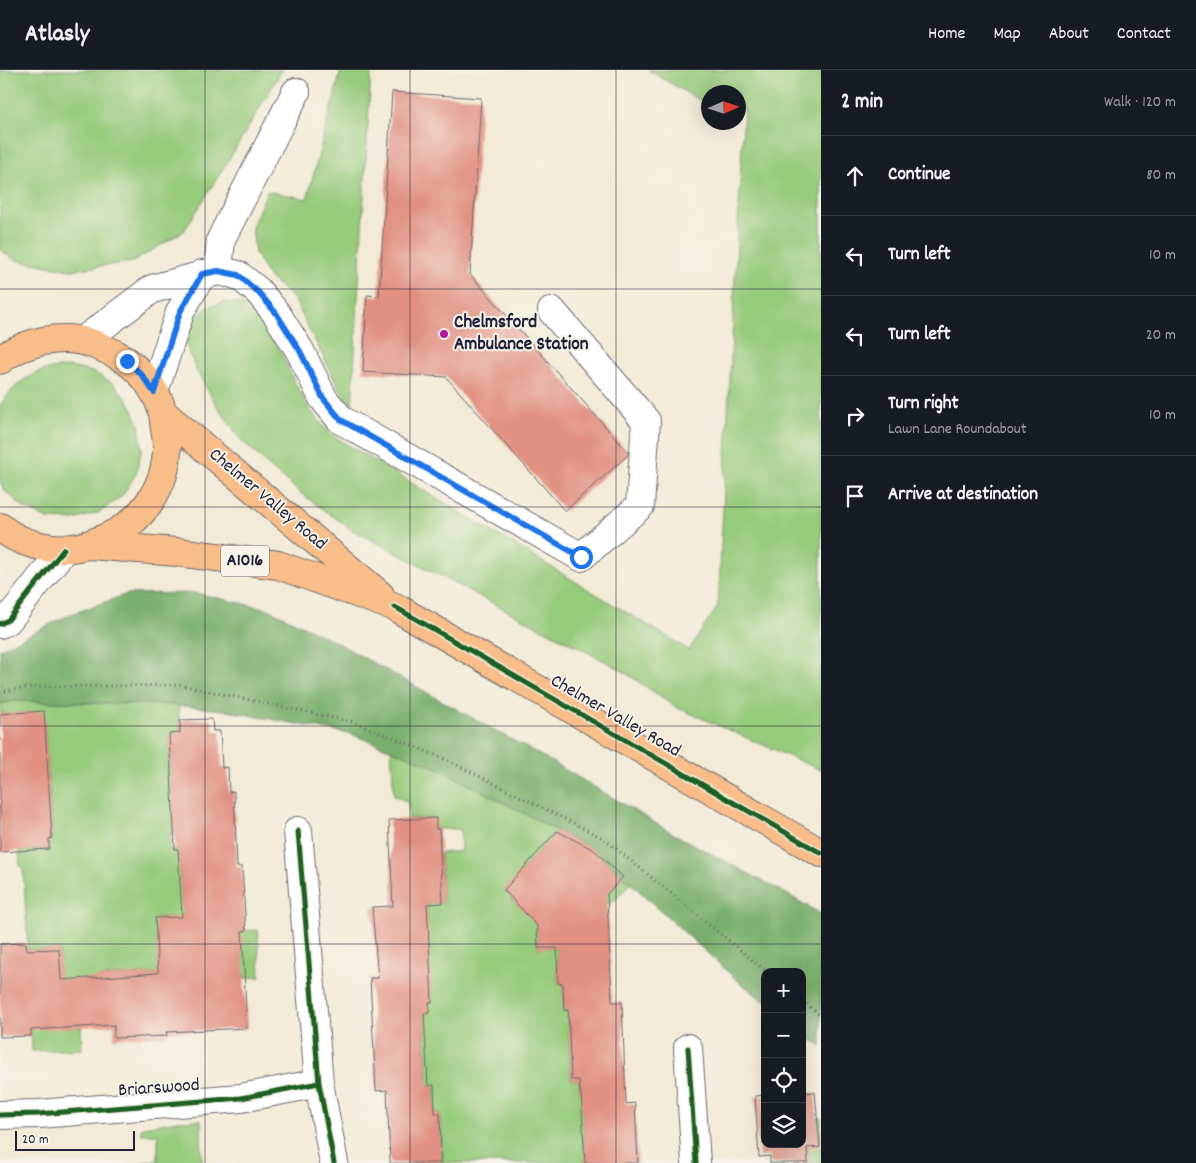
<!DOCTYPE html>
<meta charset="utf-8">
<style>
body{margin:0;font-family:Dekko,sans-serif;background:#20242c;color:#f1f3f6}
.controls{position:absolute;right:15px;bottom:15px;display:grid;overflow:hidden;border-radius:10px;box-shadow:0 5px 20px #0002}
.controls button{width:45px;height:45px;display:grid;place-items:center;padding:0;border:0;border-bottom:1px solid #363941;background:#171b24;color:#f1f3f6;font:25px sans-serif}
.compass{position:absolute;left:701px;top:15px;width:45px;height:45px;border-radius:50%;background:#171b24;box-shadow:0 5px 20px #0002;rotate:87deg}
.scale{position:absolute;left:15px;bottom:12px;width:120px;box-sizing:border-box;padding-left:5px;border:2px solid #22223b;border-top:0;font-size:14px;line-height:18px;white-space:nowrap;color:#22223b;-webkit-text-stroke:4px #f7f3e8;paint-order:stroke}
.stop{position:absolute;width:15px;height:15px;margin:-11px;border:4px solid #1a73e8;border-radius:50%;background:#fff}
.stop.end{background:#1a73e8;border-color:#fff;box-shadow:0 1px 5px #0008}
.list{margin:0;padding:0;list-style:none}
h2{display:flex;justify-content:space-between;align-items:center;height:65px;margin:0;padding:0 20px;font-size:21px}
h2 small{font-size:16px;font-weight:400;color:#9ea1a6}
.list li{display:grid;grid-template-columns:32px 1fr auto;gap:15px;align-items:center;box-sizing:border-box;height:80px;padding:0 20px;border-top:1px solid #363941}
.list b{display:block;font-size:19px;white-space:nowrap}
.list p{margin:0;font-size:16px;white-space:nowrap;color:#9ea1a6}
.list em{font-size:16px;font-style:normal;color:#9ea1a6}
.icon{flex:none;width:28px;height:28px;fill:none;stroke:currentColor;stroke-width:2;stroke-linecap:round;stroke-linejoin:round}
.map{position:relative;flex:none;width:821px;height:1093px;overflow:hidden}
header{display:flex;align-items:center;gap:30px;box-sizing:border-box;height:70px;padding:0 25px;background:#171b24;border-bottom:1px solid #363941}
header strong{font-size:24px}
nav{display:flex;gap:28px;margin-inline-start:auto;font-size:18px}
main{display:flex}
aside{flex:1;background:#171b24}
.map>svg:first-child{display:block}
</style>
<header>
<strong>Atlasly</strong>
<nav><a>Home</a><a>Map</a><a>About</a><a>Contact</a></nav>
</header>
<main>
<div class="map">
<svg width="821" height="1093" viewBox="0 0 821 1093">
<rect width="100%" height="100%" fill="#f7f3e8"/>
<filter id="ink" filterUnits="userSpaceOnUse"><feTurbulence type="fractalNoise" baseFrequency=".02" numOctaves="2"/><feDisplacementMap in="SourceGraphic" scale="10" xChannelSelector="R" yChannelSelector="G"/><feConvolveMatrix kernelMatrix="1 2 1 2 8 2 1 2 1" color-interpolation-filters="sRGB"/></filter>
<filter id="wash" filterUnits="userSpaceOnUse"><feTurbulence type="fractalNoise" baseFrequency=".0096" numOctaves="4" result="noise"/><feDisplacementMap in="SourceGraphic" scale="20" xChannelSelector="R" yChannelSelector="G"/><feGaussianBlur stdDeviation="1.12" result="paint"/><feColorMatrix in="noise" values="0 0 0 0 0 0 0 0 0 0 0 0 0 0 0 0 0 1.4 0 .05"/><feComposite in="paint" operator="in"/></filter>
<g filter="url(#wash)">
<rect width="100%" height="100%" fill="#f2ead5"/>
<path fill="#97cb7c" stroke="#5c765c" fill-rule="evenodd" d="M0,0H282L236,78L184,161L133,192L71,200L16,190L0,180Z
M341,0H371L352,336L338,316L294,229L268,206L255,183L252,157L267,121L307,129Z
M648,0H821V700L678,638L618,598L354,461L303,425L269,396L241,370L217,336L196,300L186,274L192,250L208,237L225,232L242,234L261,248L275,269L293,309L310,340L330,364L689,580L718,536L744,38L739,37L738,22H708V35Z
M69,297L93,302L114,314L129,332L139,354L142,378L136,404L122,426L100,442L74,450L48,449L24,438L4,420L0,411V336C10,319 26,305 45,300C53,298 62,298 69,297Z
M14,631L179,635L180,663L169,664L172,719L177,764L169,765L170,780L178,779L182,841L212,862L258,860L260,907L245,908L244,905L189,908L163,903L97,907L78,957H81L82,979L32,981L27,893L60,891L59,879L28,880L23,797L20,796L19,781L49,779V769L52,768L44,642L1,644L0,634ZM172,847L174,879L155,848Z
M391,679L438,698L557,761L504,820L517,835L602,829L623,807L631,813L614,831L607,834L537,854L538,878H557L558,913L563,914L564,940H568L571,1010H579L580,1022L621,1020L582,1036L585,1093H442L440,1043H435L434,1016H428L424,943H429L427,834L443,833L440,783L461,781L460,759H436L435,748L409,749L408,733L397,726H394Z
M817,1048H821V1093H808L807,1078Z
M201,1050L202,1093H142V1092L158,1091V1064H141V1060L143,1057L177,1051Z"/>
<path fill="#79af6c" stroke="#4e6854" d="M195,523L268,539L334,571L424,621L547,689L674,764L785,823L821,844V976L802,963V902H765V932L737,910L594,780L438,698L351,664L222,640L172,635L14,631L0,634V579L69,545L127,524Z"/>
<g id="blocks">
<path fill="#e19081" d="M392,22L481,28L470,204L628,382V385L565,441L446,307L363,302L367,225L379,226Z
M44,641L52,768L49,769V779L0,782V644Z
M212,649L213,661H220L222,698L228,697L229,722L234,721L237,797H242L246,861H242L247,958L166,962L167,966L114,968V955L31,960V966L0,967V874L26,873L27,880L59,879L61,910L158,903L155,848L182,847L178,779H175L169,664L180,663V650Z
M436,748V759H439L443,833L427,834L432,932H429V943H424L428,1016L434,1015L435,1043H440L441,1093H390L387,1020L376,1021L370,908H378L372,837L393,836L389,750Z
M557,761L594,780L623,807L607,824L612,932H622L626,1034L635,1033L638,1093H585L581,1022H580L579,1010H571L568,940L564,941L563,914L558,913L557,878H538L537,856L504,820Z
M815,1022L820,1077L807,1078L808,1093H770V1086L759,1087L755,1026L765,1025V1074H802V1023Z"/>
</g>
</g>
<g filter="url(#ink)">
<use href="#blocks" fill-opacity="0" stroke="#6b6871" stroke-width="1"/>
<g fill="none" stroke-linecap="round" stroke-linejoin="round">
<defs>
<path id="minor" d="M218,201L221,169L296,22
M83,271L152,219L218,201L238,205L258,221L276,243L300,281L323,328L341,350L581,487L640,436L646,351L552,241
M154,321L180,242L202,204
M0,554L8,550L64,479
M298,761L319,1013L334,1093
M688,978L696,1093
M0,1045L38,1044L241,1028L319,1013"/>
<path id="major" d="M0,290C25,271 63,263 93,274C111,281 128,289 141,304C151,314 160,330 163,344C164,348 164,354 165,359C166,365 167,371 167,377C167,416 142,452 107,467C87,476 74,480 52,478C34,476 14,469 0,457
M163,343L380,525
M89,475L177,482L278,495L395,537L821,783"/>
</defs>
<use href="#minor" stroke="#6b6871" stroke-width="30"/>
<use href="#major" stroke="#6b6871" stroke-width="30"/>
<path stroke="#6b6871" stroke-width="3" stroke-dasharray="1 4" stroke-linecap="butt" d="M0,622L33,617L180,615L353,652L443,688L603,768L767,902
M802,931L821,946"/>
<use href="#minor" stroke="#fff" stroke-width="28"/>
<use href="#major" stroke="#f8bd89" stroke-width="28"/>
<defs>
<path id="cycleway" d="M395,537L821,783
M0,554L8,550L64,479
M298,761L319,1013L334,1093
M688,978L696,1093
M0,1045L38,1044L241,1028L319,1013"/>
</defs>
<use href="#cycleway" stroke="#f7f3e8" stroke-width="8"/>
<use href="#cycleway" stroke="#1b5e20" stroke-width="5"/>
</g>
</g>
<g fill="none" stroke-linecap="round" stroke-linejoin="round" filter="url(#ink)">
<path stroke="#1a73e8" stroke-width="6" d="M127,291L141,304L154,322L180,242L202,204L218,201L238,205L258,222L276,243L300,281L323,328L341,350L581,487"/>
</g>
<path fill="none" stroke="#22223b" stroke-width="1" stroke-opacity="0.55" d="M205,0V1093M410,0V1093M616,0V1093M0,219H821M0,437H821M0,656H821M0,874H821"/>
<circle fill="#b5179e" stroke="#f7f3e8" stroke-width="2" cx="444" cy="264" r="5"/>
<g text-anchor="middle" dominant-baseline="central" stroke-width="4" stroke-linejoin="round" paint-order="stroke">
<rect fill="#f7f3e8" stroke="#62616f" stroke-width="1" x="221" y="475.5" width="48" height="31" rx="4"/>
<g font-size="18" font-weight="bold" fill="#22223b">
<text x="245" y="491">A1016</text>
</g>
<g font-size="19" font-weight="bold" fill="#22223b" stroke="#f7f3e8" text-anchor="start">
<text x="454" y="253">Chelmsford<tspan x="454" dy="22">Ambulance Station</tspan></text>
</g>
<g font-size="19" fill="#22223b" stroke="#f7f3e8">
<text transform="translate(267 430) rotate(40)">Chelmer Valley Road</text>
<text transform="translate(615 647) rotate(30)">Chelmer Valley Road</text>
<text transform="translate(159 1019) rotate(-4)">Briarswood</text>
</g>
</g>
</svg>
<div class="controls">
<button>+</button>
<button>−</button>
<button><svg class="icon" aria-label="locate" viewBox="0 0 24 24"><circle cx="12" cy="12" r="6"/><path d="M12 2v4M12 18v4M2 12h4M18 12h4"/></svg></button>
<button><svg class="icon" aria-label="layers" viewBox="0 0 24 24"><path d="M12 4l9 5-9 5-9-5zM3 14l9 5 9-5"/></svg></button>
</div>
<svg class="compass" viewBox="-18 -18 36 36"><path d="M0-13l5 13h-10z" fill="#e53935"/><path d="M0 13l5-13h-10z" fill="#9ea1a6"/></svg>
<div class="scale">20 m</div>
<div class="stop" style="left:581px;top:487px"></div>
<div class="stop end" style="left:127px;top:291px"></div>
</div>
<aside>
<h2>2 min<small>Walk · 120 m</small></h2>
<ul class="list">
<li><svg class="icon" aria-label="ahead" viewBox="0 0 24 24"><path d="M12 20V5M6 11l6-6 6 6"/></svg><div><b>Continue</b></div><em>80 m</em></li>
<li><svg class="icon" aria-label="left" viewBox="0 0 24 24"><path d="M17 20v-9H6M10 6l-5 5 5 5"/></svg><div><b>Turn left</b></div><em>10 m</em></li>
<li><svg class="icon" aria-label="left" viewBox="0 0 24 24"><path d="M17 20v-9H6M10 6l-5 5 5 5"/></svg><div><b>Turn left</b></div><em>20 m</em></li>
<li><svg class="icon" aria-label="right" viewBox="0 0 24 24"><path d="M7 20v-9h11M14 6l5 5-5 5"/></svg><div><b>Turn right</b><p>Lawn Lane Roundabout</p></div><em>10 m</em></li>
<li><svg class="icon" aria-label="arrive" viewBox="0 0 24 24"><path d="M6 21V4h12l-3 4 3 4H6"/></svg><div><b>Arrive at destination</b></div></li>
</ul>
</aside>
</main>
